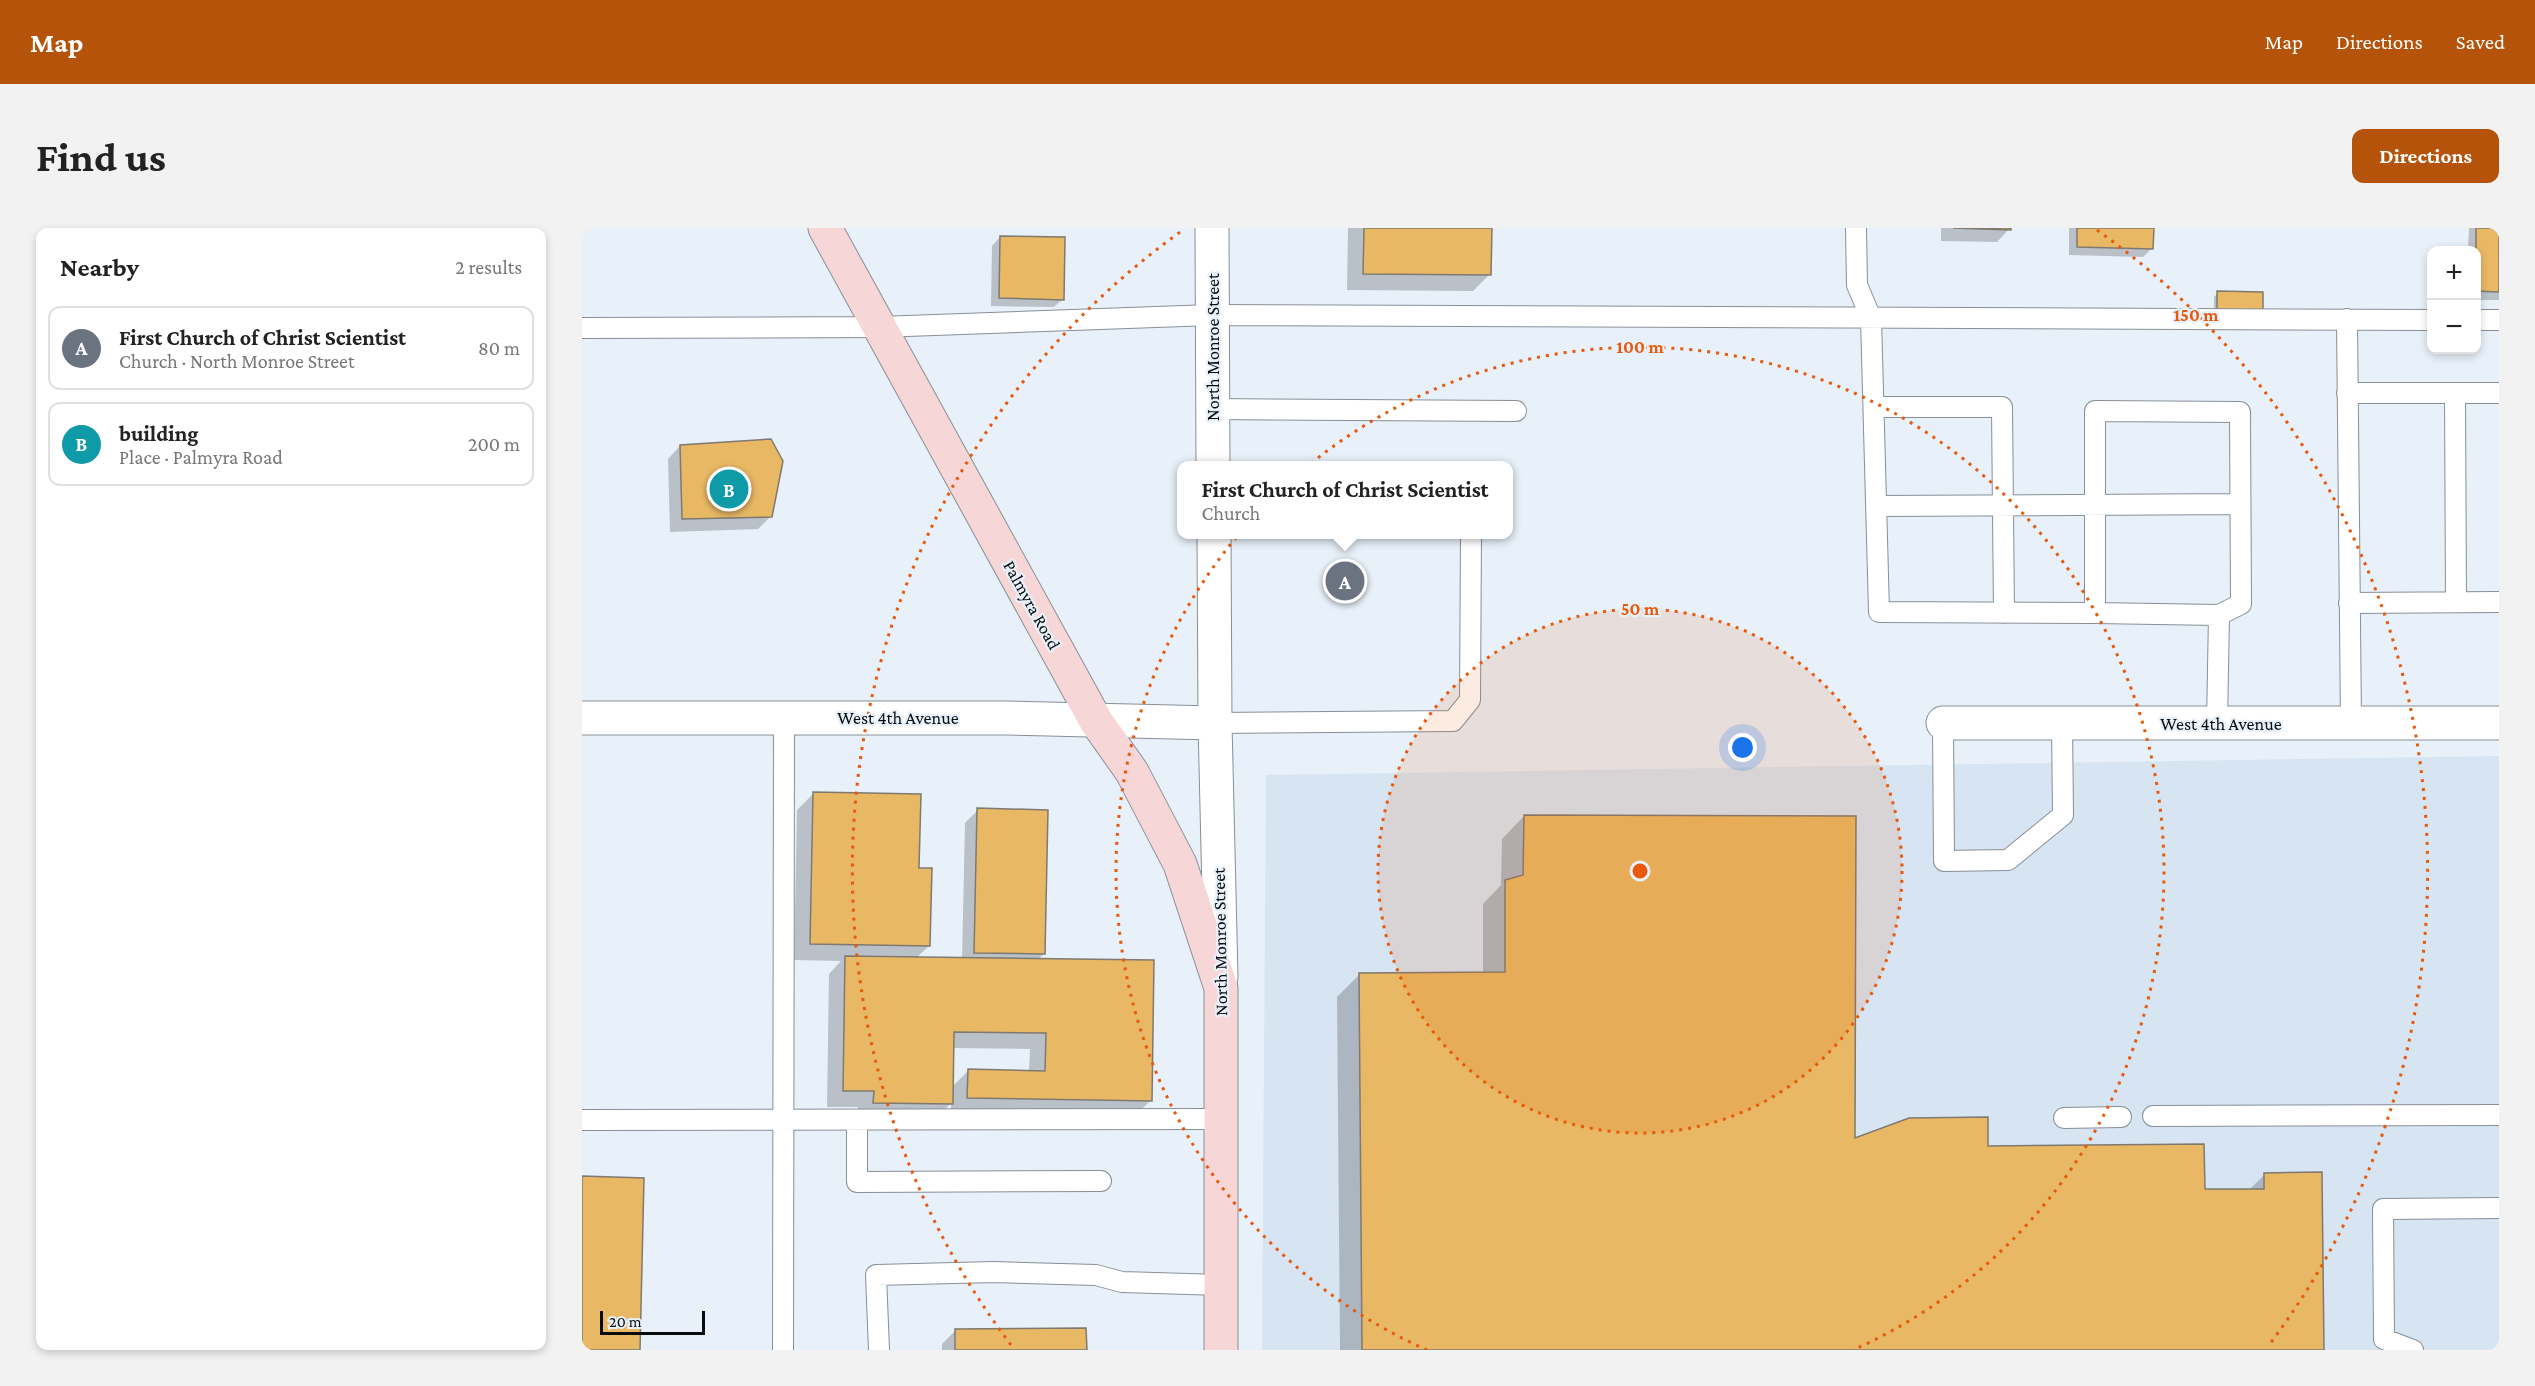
<!DOCTYPE html>
<meta charset="utf-8">
<style>
body{margin:0;font-family:"Crimson Pro",serif;background:#f2f2f2;color:#222}
.controls{position:absolute;right:18px;top:18px;display:grid;overflow:hidden;border-radius:12px;box-shadow:0 3px 9px #0003}
.controls button{width:54px;height:54px;display:grid;place-items:center;padding:0;border:0;border-bottom:2px solid #e0e0e0;background:#fff;color:#222;font:30px sans-serif}
.scale{position:absolute;left:18px;bottom:15px;width:105px;box-sizing:border-box;padding-left:6px;border:3px solid #090c0e;border-top:0;font-size:16px;line-height:21px;white-space:nowrap;color:#090c0e;-webkit-text-stroke:4px #e8f0f9;paint-order:stroke}
.you{position:absolute;left:1161px;top:520px;width:21px;height:21px;margin:-15px;border:4px solid #fff;border-radius:50%;background:#1a73e8;box-shadow:0 0 0 9px #1a73e833}
.badge{display:grid;place-items:center;width:39px;height:39px;border-radius:50%;background:#b45309;color:#fff;font-size:20px;font-weight:700}
.pin{position:absolute;translate:-50% -50%;border:3px solid #fff;box-shadow:0 2px 6px #0006}
.popup{position:absolute;left:595px;top:233px;width:336px;height:78px;box-sizing:border-box;display:grid;place-content:center;border-radius:12px;background:#fff;filter:drop-shadow(0 2px 4px #0005);font-size:20px;white-space:nowrap;color:#767676}
.popup b{font-size:22px;color:#222}
.popup::after{content:'';position:absolute;left:50%;top:100%;margin-left:-12px;border:12px solid transparent;border-top-color:#fff}
.list{margin:0;padding:0;list-style:none}
h2{display:flex;justify-content:space-between;align-items:center;height:78px;margin:0;padding:0 24px;font-size:26px}
h2 small{font-size:20px;font-weight:400;color:#767676}
.list li{display:grid;grid-template-columns:39px 1fr auto;gap:18px;align-items:center;box-sizing:border-box;height:84px;margin:0 12px 12px;padding:0 12px;border:2px solid #e0e0e0;border-radius:12px}
.list b{display:block;font-size:22px;white-space:nowrap}
.list p{margin:0;font-size:20px;white-space:nowrap;color:#767676}
.list em{font-size:20px;font-style:normal;color:#767676}
.map{position:relative;flex:none;width:1917px;height:1122px;overflow:hidden;border-radius:12px}
header{display:flex;align-items:center;gap:36px;box-sizing:border-box;height:84px;padding:0 30px;background:#b45309;color:#fff}
header strong{font-size:28px}
nav{display:flex;gap:33px;margin-inline-start:auto;font-size:21px}
.intro{display:flex;align-items:center;justify-content:space-between;box-sizing:border-box;height:144px;padding:0 36px}
h1{margin:0;font-size:42px}
.button{padding:15px 27px;border-radius:12px;background:#b45309;color:#fff;font-size:21px;font-weight:700}
main{display:flex;gap:36px;padding:0 36px}
aside{flex:1;background:#fff;border-radius:12px;box-shadow:0 3px 9px #0003}
.map>svg:first-child{display:block}
</style>
<header>
<strong>Map</strong>
<nav><a>Map</a><a>Directions</a><a>Saved</a></nav>
</header>
<div class="intro"><h1>Find us</h1><a class="button">Directions</a></div>
<main>
<aside>
<h2>Nearby<small>2 results</small></h2>
<ul class="list">
<li><span class="badge" style="background:#6b7280">A</span><div><b>First Church of Christ Scientist</b><p>Church · North Monroe Street</p></div><em>80 m</em></li>
<li><span class="badge" style="background:#0f9aa8">B</span><div><b>building</b><p>Place · Palmyra Road</p></div><em>200 m</em></li>
</ul>
</aside>
<div class="map">
<svg width="1917" height="1122" viewBox="0 0 1917 1122">
<rect width="100%" height="100%" fill="#e8f0f9"/>
<path fill="#d7e4f2" d="M1917,528V1122H680L684,547Z"/>
<path fill="#0003" fill-rule="evenodd" d="M766,0H908V46L891,63L765,62Z
M1359,0H1428L1415,14L1359,13Z
M1487,0H1570V20L1561,29L1487,27Z
M1887,0H1917V72H1894V22H1886Z
M418,9L481,71L472,79L409,78L410,18Z
M1636,65L1679,88L1632,91V69Z
M98,218L189,288L176,301L88,304L86,231Z
M231,566L336,641L347,718L334,730L380,731L383,595L396,582L462,726L455,732L569,872L552,889L369,886V875L353,892L276,891V879H245L247,746L259,733L212,732L215,582ZM370,820L448,821L447,844L386,843L370,859Z
M942,588L1271,912L1405,920L1621,963L1667,962L1683,946L1740,1122H758L755,769L778,746L901,745V676L919,657L920,611Z
M373,1103L503,1122H360V1116Z"/>
<path fill="#e8b864" stroke="#7f7970" stroke-width="1.5" d="M782,0H910L909,47L781,46Z
M1371,0H1429V2Z
M1495,0H1572L1571,21L1495,19Z
M1894,0H1917V64L1894,63Z
M418,8L483,9L482,72L417,70Z
M1635,63L1681,64V88H1635Z
M189,211L201,233L190,289L100,291L98,217Z
M231,564L339,566L337,640H350L348,718L228,716Z
M395,580L466,582L463,726L392,725Z
M942,587L1274,588L1273,910L1327,890L1406,889V918L1622,916L1623,961H1682V945L1740,944L1742,1122H780L777,745L923,744V652L941,647Z
M263,728L572,732L570,873L385,870L386,841L463,843L464,805L372,804L371,876L291,875L292,863H261Z
M0,948L62,950L58,1122H0Z
M504,1100L505,1122H373V1101Z"/>
<g fill="none" stroke-linecap="round" stroke-linejoin="round">
<defs>
<path id="lane" d="M1274,0L1275,57L1289,90L1297,384L1513,385V183L1658,184L1659,376L1637,387L1635,496
M1765,91L1769,495
M1894,92H1917
M0,100L297,99L630,87L1850,92
M1765,165H1917
M1873,165L1874,374
M1292,179H1420L1422,385
M631,181L934,183
M1294,278L1658,276
M1767,375L1917,374
M1513,385L1637,387
M633,495L871,493L888,472L889,306
M1361,495L1362,633L1426,632L1481,587L1480,495
M1571,888L1917,887
M1482,890L1539,889
M0,892L639,891
M275,893V954L519,953
M201,1122L202,490
M297,1122L294,1047L412,1044L514,1047L540,1054L639,1057
M1831,1122L1802,1111L1801,981L1917,980"/>
<path id="street" d="M630,0L631,238
M632,306L633,495L639,749
M0,490H426L633,495
M1361,495H1917"/>
<path id="secondary" d="M243,0L514,493L550,544L598,636L639,760V1122"/>
</defs>
<use href="#lane" stroke="#888f97" stroke-width="22"/>
<use href="#street" stroke="#888f97" stroke-width="35"/>
<use href="#secondary" stroke="#888f97" stroke-width="35"/>
<use href="#lane" stroke="#fff" stroke-width="20"/>
<use href="#street" stroke="#fff" stroke-width="33"/>
<use href="#secondary" stroke="#f7d6d7" stroke-width="33"/>
</g>
<circle cx="1058" cy="643" r="262" fill="#e8590c" fill-opacity=".12"/>
<g fill="none" stroke="#e8590c" stroke-width="3" stroke-dasharray="3 6">
<circle cx="1058" cy="643" r="262"/>
<path d="M845 1122A524 524 0 1 1 1271 1122"/>
<path d="M429 1117A787 787 0 0 1 601 2M1515 2A787 787 0 0 1 1687 1117"/>
</g>
<g text-anchor="middle" dominant-baseline="central" stroke-width="4.5" stroke-linejoin="round" paint-order="stroke">
<g font-size="18" fill="#090c0e" stroke="#e8f0f9">
<text transform="translate(631 119) rotate(-90)">North Monroe Street</text>
<text transform="translate(450 377) rotate(61)">Palmyra Road</text>
<text x="316" y="490">West 4th Avenue</text>
<text x="1639" y="496">West 4th Avenue</text>
<text transform="translate(638 714) rotate(-91)">North Monroe Street</text>
</g>
</g>
<circle cx="1058" cy="643" r="9" fill="#e8590c" stroke="#e8f0f9" stroke-width="3"/>
<g font-size="18" text-anchor="middle" font-weight="bold" fill="#e8590c" stroke="#e8f0f9" stroke-width="4.5" stroke-linejoin="round" paint-order="stroke">
<text x="1614" y="93">150 m</text>
<text x="1058" y="125">100 m</text>
<text x="1058" y="387">50 m</text>
</g>
</svg>
<div class="controls">
<button>+</button>
<button>−</button>
</div>
<div class="scale">20 m</div>
<div class="you"></div>
<div class="pin badge" style="left:763px;top:353px;background:#6b7280">A</div>
<div class="popup"><b>First Church of Christ Scientist</b>Church</div>
<div class="pin badge" style="left:147px;top:261px;background:#0f9aa8">B</div>
</div>
</main>
